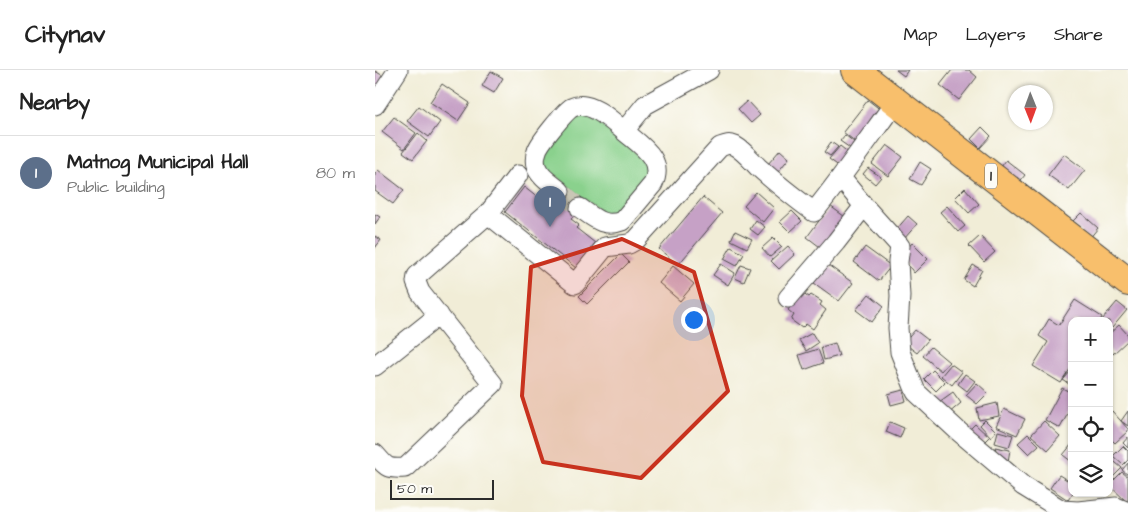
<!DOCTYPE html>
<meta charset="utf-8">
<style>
body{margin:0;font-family:"Architects Daughter",sans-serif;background:#f2f2f2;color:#222}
.controls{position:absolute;right:15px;bottom:15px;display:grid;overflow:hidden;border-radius:10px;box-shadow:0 1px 4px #0004}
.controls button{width:45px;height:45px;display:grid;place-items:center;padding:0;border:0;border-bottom:1px solid #e0e0e0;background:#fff;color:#222;font:25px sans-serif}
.compass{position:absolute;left:633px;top:15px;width:45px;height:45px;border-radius:50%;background:#fff;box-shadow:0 1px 4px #0004;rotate:179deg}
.scale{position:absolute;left:15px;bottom:12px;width:104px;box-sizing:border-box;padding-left:5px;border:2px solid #2b2b2b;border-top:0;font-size:14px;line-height:18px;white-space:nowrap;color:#2b2b2b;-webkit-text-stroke:4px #fdfcf7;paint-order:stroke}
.you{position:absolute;left:318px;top:249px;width:18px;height:18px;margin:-12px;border:4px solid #fff;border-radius:50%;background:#1a73e8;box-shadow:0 0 0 8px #1a73e833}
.badge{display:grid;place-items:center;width:32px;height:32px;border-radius:50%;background:#ea580c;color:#fff;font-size:16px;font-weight:700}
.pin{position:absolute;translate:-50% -41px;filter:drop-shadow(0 1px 2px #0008)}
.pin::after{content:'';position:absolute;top:26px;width:18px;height:15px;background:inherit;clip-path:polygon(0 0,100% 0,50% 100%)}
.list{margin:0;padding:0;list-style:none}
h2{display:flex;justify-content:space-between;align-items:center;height:65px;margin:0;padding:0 20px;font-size:21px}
h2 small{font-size:16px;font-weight:400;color:#767676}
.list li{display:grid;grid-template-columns:32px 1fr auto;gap:15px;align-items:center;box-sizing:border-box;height:75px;padding:0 20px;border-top:1px solid #e0e0e0}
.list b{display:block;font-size:19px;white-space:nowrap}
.list p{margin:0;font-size:16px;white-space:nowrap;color:#767676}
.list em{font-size:16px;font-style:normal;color:#767676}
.icon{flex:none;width:28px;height:28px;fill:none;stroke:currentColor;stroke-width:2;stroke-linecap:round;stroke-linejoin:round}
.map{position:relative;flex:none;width:753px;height:442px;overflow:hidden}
header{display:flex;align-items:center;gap:30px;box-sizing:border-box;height:70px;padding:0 25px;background:#fff;border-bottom:1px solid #e0e0e0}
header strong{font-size:24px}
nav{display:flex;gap:28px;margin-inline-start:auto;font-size:18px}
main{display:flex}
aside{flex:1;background:#fff}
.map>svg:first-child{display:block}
</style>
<header>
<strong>Citynav</strong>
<nav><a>Map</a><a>Layers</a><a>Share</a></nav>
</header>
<main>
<aside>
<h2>Nearby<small></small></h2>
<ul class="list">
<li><span class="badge" style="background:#5c6f8a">1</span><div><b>Matnog Municipal Hall</b><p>Public building</p></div><em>80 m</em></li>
</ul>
</aside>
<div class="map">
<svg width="753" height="442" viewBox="0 0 753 442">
<rect width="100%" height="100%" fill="#fdfcf7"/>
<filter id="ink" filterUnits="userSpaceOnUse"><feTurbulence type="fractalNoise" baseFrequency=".02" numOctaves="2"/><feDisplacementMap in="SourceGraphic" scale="10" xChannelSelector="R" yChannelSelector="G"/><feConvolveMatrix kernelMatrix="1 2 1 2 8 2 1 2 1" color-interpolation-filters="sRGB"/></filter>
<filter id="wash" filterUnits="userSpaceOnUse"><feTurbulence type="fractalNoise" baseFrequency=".0096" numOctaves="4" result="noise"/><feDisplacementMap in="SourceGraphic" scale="20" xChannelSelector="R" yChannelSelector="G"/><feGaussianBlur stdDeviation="1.12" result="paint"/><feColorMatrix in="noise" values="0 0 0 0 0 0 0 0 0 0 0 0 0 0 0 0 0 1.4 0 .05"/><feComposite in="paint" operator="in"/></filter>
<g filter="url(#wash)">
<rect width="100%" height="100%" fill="#f1edd7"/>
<path fill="#8ad18d" stroke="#5a7e5c" d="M208,45H214L222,50L270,90L274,107L241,144H230L225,141L173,100C169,93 168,88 171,81L199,49L202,46Z"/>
<g id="blocks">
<path fill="#c6a1c6" d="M521,0H533L529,6Z
M577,0H594L602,7L584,30L565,15Z
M0,1L15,10L7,22L0,18Z
M116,1L128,8L119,23L107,16Z
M67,14L95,33L83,51L55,32Z
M493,30L507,41L482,73L468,62Z
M372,31L385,45L376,53L363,39Z
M44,36L65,52L54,67L32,51Z
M19,47L41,63L29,79L7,62Z
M607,57L616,66L605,78L596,69Z
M43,63L52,71L38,89L28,82Z
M470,65L479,72L475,78L465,71Z
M456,72L463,77L455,86L449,82Z
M512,75L528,87L513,106L497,94Z
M465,76L475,84L465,97L454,89Z
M405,80L414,88L403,102L393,94Z
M689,84L710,100L694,120L673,105Z
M631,90L650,105L643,114L624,100Z
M545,92L556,99L546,115L535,109Z
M493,98L506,107L500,114L488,104Z
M3,100L29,120L18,134L0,121V103Z
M190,115L211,131L196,149L204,155L201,158L220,173L201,198L130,142L149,117L168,132L171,129L176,133Z
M590,118L604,134L594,143L580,128Z
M381,122L399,138L388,152L369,136Z
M328,127L347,143L303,195L284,179Z
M455,136L473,149L449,180L432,167Z
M572,136L590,156L583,162L565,142Z
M417,141L427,151L415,162L405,152Z
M706,143L723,158L714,169L696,153Z
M0,144L5,147L0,154Z
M533,146L542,154L529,169L520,161Z
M381,150L390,157L383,165L375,159Z
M360,161L377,169L372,178L356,170Z
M0,166L6,170L0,178Z
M605,166L620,182L609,192L594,176Z
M398,168L407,177L395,187L387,178Z
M537,173L553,189L539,203L526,186Z
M413,176L420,184L404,199L396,191Z
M356,177L369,184L362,196L349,189Z
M490,177L516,196L504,211L479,192Z
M246,184L254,192L212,234L204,226Z
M346,194L360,203L353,215L338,205Z
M366,195L375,198L369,212L360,208Z
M453,195L478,213L464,231L439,213Z
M598,195L607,200L598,216L589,210Z
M298,196L319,214L305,231L284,213Z
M427,222L434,227L436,225L447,232L445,235L451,240L438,259L431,254L427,258L416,250L419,245L413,240Z
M494,224L509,236L497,252L481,240Z
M700,230L727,247L725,251H697V296L686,313L658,296L673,272L664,266L674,249L684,255Z
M742,232L752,240L737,258L734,256V251H729L727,250Z
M744,255L753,265V270L738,284L734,279V264Z
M540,260L553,270L542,283L529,273Z
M437,263L443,273L431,281L424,270Z
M460,273L464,286L449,290L446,277Z
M556,277L574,292L566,301L548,286Z
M443,279L448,293L429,300L424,285Z
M576,294L587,302L577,315L566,306Z
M558,300L570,312L561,321L549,309Z
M697,300V316L688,310Z
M590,304L600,311L592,321L583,314Z
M602,313L613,323L602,334L591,325Z
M687,318L697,323V336L685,358L670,350Z
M528,320L531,331L516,335L513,324Z
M578,322L586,333L573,344L564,332Z
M622,333L624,346L604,350L602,338Z
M629,339L650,349L642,365L621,356Z
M737,341L753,359V361L740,373L734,367V344Z
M753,341V356L746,351Z
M610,350L621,361L616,367L605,355Z
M669,351L685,366L673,380L656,365Z
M515,352L529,358L525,368L511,362Z
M600,354L614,367L607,374L593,361Z
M623,361L638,365L634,377L620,373Z
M653,364L664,375L654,384L643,373Z
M753,367V378L748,373Z
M697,374V392L688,385Z
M748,376L753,381V390L748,395L738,386Z
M620,377L635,380L632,397L624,390Z
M735,388L747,398L735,410L734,409V390Z
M753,393V405L747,400Z
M747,402L753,407V430L751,431L734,415Z
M684,405L697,413V423H698L693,430L675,418Z"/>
</g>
</g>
<g filter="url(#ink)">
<use href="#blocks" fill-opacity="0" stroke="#494845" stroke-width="1"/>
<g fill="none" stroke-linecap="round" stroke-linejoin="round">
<path stroke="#c9c6b5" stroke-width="19" stroke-dasharray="19 9" stroke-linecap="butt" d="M185,121L205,138"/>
<defs>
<path id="minor" d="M0,35L23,0
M143,105L113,144L200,214L230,177L254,174L261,170L345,77C350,75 354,73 360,76C369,81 376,90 383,97C401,113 420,128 439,142C468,106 494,68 521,31
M185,121C178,115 164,107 161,96C160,92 160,86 162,81C164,73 189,43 196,38C200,36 205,35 210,36C225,39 238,52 249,61L270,35L334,0
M489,136L525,176L523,192L525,226L523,258L525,282L541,322L582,360L648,416L687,440L703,441L741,437L753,442
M205,138C219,148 229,158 247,151L278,114C290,89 265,75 249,61
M413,228L461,172L489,136L466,108
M0,296L64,245
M0,384C12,398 12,399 30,398L118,314L45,222L41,212L42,206L113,144"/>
<path id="highway" d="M480,0L753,212"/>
</defs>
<use href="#minor" stroke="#494845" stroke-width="21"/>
<use href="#highway" stroke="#494845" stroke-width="30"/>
<use href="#minor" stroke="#fff" stroke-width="19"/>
<use href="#highway" stroke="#f8bf6c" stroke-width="28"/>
</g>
</g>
<path fill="#c8321e" fill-opacity="0.2" stroke="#c8321e" stroke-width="4" stroke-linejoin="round" d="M247,169L319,202L353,321L266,408L168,392L147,326L156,197Z"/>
<g text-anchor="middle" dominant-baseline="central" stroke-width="5" stroke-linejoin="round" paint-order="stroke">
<rect fill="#fdfcf7" stroke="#6a6a68" stroke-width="1" x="610" y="93.5" width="12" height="25" rx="4"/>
<g font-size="15" font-weight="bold" fill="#2b2b2b">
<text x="616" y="106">1</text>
</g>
</g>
</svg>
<div class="controls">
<button>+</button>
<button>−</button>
<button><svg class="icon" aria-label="locate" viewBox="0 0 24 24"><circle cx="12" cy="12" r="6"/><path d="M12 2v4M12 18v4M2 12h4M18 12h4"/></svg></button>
<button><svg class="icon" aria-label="layers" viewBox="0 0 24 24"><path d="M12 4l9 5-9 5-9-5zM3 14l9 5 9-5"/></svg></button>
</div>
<svg class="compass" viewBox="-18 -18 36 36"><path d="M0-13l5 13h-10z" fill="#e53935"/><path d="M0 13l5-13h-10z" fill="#767676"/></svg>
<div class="scale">50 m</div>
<div class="you"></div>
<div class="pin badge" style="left:175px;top:157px;background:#5c6f8a">1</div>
</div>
</main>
